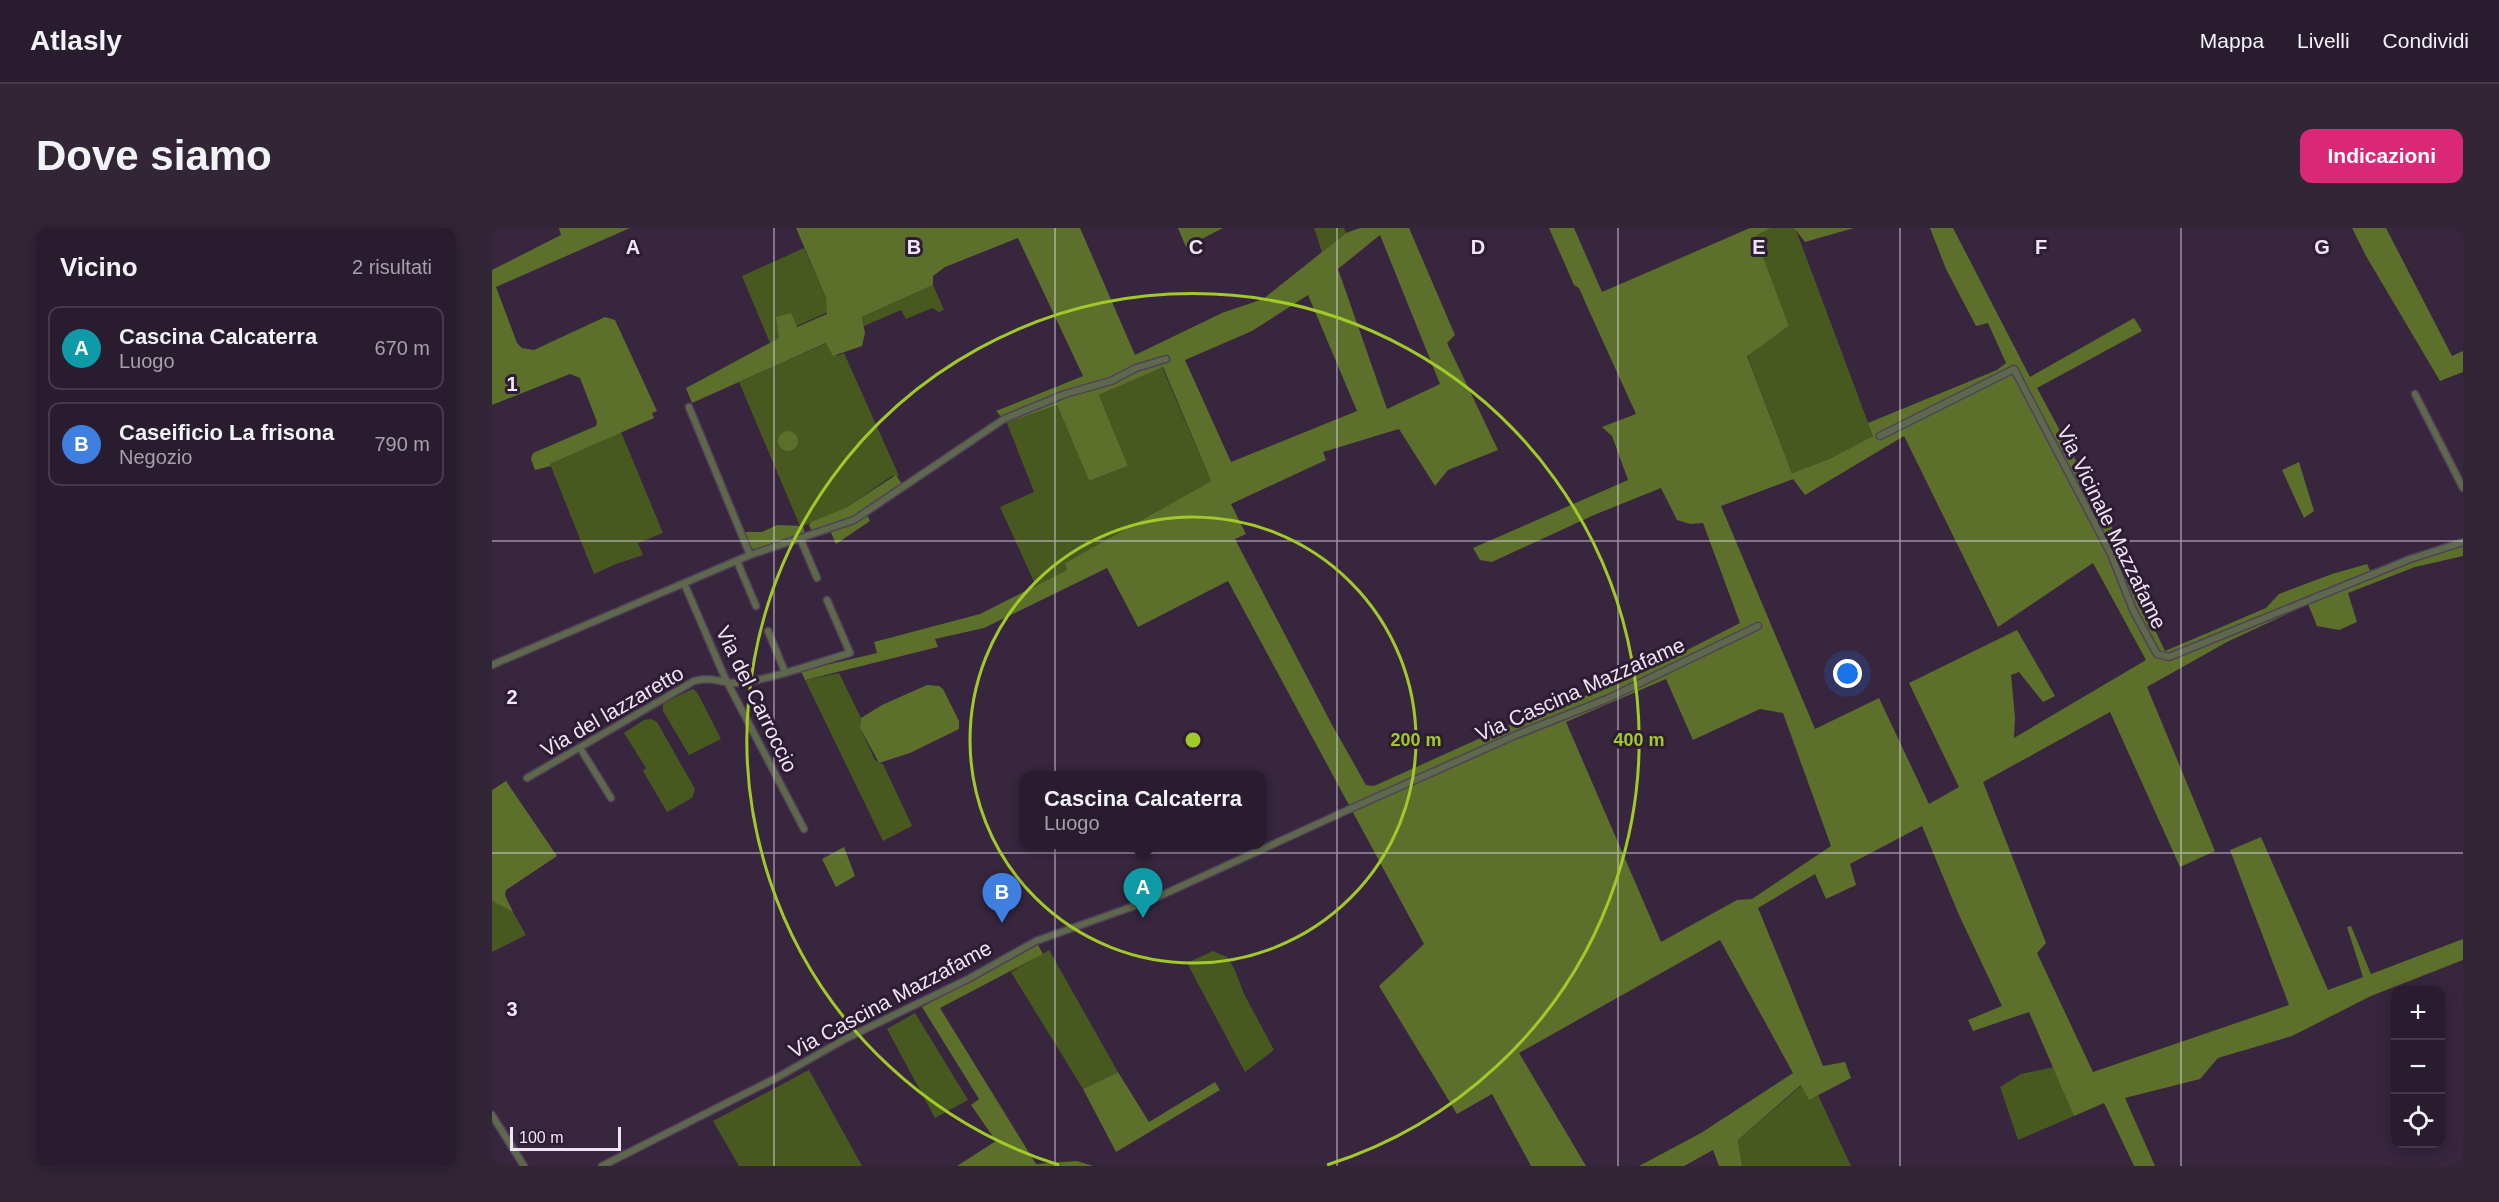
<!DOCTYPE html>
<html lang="it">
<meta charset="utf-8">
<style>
body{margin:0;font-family:Helvetica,sans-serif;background:#312536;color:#f1f3f6}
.controls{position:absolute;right:18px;bottom:18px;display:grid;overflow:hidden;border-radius:12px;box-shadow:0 3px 15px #0003}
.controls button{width:54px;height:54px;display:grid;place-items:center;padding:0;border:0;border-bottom:2px solid #453a4a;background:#291c2e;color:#f1f3f6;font:30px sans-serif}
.scale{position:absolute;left:18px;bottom:15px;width:111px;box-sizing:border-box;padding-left:6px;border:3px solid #f0e5f5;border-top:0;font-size:16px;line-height:21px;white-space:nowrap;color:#f0e5f5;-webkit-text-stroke:4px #2d1c33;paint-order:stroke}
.you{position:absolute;left:1356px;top:446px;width:21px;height:21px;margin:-15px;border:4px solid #fff;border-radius:50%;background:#1a73e8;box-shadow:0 0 0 9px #1a73e833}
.badge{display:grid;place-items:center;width:39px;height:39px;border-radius:50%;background:#db2777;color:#fff;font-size:20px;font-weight:700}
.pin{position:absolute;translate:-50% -50px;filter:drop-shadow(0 2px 3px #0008)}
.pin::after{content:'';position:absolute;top:32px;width:21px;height:18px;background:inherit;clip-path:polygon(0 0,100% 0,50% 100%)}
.popup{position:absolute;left:528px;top:543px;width:246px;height:78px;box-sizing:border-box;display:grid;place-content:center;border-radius:12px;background:#291c2e;filter:drop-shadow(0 2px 4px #0005);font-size:20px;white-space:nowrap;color:#a5a1aa}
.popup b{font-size:22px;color:#f1f3f6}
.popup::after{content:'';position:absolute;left:50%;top:100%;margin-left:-12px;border:12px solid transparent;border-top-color:#291c2e}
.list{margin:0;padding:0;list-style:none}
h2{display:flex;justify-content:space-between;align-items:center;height:78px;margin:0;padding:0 24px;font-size:26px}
h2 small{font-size:20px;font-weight:400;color:#a5a1aa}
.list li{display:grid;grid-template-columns:39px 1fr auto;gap:18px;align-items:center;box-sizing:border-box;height:84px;margin:0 12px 12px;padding:0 12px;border:2px solid #453a4a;border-radius:12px}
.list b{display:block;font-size:22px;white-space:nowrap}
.list p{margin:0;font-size:20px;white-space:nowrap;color:#a5a1aa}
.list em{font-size:20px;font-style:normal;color:#a5a1aa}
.icon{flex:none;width:33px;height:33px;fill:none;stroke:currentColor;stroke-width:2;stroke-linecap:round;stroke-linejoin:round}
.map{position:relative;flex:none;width:1971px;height:938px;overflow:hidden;border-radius:12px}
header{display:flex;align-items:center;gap:36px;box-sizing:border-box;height:84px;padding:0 30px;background:#291c2e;border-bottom:2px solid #453a4a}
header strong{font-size:28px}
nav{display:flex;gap:33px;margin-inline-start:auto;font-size:21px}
.intro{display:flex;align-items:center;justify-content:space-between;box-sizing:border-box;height:144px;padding:0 36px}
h1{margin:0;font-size:42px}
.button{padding:15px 27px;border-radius:12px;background:#db2777;color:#fff;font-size:21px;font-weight:700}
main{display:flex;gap:36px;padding:0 36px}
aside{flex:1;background:#291c2e;border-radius:12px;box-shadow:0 3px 15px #0003}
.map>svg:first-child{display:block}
</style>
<header>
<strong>Atlasly</strong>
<nav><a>Mappa</a><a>Livelli</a><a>Condividi</a></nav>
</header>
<div class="intro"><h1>Dove siamo</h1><a class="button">Indicazioni</a></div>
<main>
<aside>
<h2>Vicino<small>2 risultati</small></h2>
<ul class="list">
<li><span class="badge" style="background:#0f9aa8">A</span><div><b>Cascina Calcaterra</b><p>Luogo</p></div><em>670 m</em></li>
<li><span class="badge" style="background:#3f7fe0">B</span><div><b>Caseificio La frisona</b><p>Negozio</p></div><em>790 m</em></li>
</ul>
</aside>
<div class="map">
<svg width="1971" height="938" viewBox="0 0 1971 938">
<rect width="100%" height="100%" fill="#37263e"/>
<path fill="#485920" d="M822,0H852L854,5L830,24Z
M1279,0H1302L1304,2L1381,208L1337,231L1300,245L1255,127L1297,98L1262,8Z
M312,20L334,70L336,84L287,106V110L278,115L250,48Z
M441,57L452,82L447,84L440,80L414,91L409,82L372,98L370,89Z
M335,115L345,128L352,125L407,248H400L355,279L311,298H308L247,154Z
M670,139L719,253L573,335L575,342L544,358L508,279L542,264L515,195L565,177L597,253L636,238L607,167Z
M129,204L171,305L146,315L151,327L124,336L102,346L58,236Z
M347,445L369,490L368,500L383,532L387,535L391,536L420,598L391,613L313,452Z
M201,461L205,464L229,511L197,527L171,483V475Z
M159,491L165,494L203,561L200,570L175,584L151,543L154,540L132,505L152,492Z
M0,673L21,684L34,707L0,724Z
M557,722L626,844L591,861L519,744Z
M721,723L735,729L742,740L752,766L782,822L753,844L695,735Z
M423,785L476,872L443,890L395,801Z
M1562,839L1582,888L1526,912L1508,859L1529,846Z
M317,842L370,938H247L221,893Z
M1310,857L1317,871L1326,867L1359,938H1250L1246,912Z"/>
<path fill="#5c702b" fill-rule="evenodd" d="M67,0H138L4,59L25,115L30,120L42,122L113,89L123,92L165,183L160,185L162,190L58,236L59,238L43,242L39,231L41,225L104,198L105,194L88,150L78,146L0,177V42L69,7Z
M304,0H588L643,127L730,85L771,71L854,5L868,0H917L963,107L955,115L1006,222L956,242L943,258L907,201L831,224L834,232L739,276L754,306L743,311L839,495L874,557L882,558L1033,490L1066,479L1160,440L1248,395L1211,295L1198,296L1185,292L1169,260L1102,287L1000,334L988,332L981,320L1136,252L1120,208L1110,199L1144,186L1094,76L1087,60L1082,57L1057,0H1082L1110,64L1258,0H1279L1263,8L1297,98L1255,128L1300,245L1337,231L1381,208L1376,195L1505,142L1514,135L1496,95L1484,98L1454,41L1438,0H1461L1538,149L1642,90L1650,103L1545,160L1630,318L1629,330L1673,423L1774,380L1787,366L1840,346L1875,336L1881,349L1920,332L1971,317V328L1923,339L1856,365L1865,394L1847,402L1825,398L1816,376L1735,414L1655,459L1723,623L1688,639L1618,484L1491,554L1554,715L1545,725L1601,844L1797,777L1738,622L1769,609L1836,762L1871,749L1855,699L1859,698L1879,746L1971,711V732L1879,768L1800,808L1726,830L1708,851L1633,870L1663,938H1642L1612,875L1582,888L1537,784L1481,803L1476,792L1510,778L1467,687L1430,598L1358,636L1364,657L1334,671L1323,646L1266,680L1331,838L1353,834L1359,850L1317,872L1309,857L1246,912L1250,938H1227L1221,922L1192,938H1147L1209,905L1301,845L1228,712L1027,825L1094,938H1039L1000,866L965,886L887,758L932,716L736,353L646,399L615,340L492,400L443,411L446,419L313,452L309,443L385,425L382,414L488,386L575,342L573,335L719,253L671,139L607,167L636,238L597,253L565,177L515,195L504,183L591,148L526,10L453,39L441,48V57L370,89L373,105L370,118L341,128L334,115L200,175L194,160L287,110L284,89L299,85L305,99L335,86L334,70ZM888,7L948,156L895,181L846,41ZM816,67L865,183L739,234L693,132L760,103ZM1412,208L1506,399L1601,335L1654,432L1522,510L1523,489L1519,447L1527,444L1551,474L1563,468L1525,402L1417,455L1467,559L1437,576L1387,470L1323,501L1229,278L1301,251L1313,267ZM1174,451L1201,512L1268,481L1291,485L1339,618L1260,671L1245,672L1169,714L1074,494Z
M686,0H731L694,19Z
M1302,0H1362L1313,14Z
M1860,0H1894L1960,128L1971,123V144L1948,153L1874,28Z
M286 213a10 10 0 1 1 20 0a10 10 0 1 1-20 0Z
M1807,234L1822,283L1812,290L1790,242Z
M404,247L410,256L373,282L378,293L344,316L336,298L319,302L317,297L319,294L355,279Z
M285,297L311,298L313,306L266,322L258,320L251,304H270Z
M435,457L447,458L451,461L467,493V501L418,525L387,535L368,500L369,490L390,477Z
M14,553L65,628L14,662L13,667L21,684L0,673V562Z
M352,619L363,648L344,659L330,631Z
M546,717L551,726L448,780L544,936L585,933L601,938H465L504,913L479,877L487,871L430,779Z
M626,844L657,894L723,854L728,862L624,924L591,861Z"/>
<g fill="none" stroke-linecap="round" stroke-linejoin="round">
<defs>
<path id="street" d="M1923,166L1971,260
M197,179L258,327
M1388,208L1522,141L1619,326L1641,382L1665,426L1677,429L1918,331L1971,314
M308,310L325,350
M245,333L264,378
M192,355L233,450L312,601
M276,403L293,444
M0,437L258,327L362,292L512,191L573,166L619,153L644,140L674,131
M88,520L119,570
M35,550L202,453C219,448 228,455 244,455C276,453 326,434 358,425L335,372
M0,887L32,938
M110,938L286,849L353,811L476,751L544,713L659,672L869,576L1024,507L1115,471L1266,398"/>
</defs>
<use href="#street" stroke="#514158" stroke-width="9"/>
<use href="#street" stroke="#5e684c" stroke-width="6"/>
</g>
<path fill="none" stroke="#f0e5f5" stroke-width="1.5" stroke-opacity="0.55" d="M282,0V938M563,0V938M845,0V938M1126,0V938M1408,0V938M1689,0V938M0,313H1971M0,625H1971"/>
<g fill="none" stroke="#a1c92a" stroke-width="3">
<circle cx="701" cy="512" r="223"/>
<path d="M567 937A446 446 0 1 1 835 937"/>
</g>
<g text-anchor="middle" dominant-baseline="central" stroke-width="6" stroke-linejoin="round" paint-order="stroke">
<g font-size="21" fill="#f0e5f5" stroke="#2d1c33">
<text transform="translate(1620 299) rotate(64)">Via Vicinale Mazzafame</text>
<text transform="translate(1088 461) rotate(-24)">Via Cascina Mazzafame</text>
<text transform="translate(265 471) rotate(64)">Via del Carroccio</text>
<text transform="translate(120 483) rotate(-30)">Via del lazzaretto</text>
<text transform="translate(398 771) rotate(-28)">Via Cascina Mazzafame</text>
</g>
</g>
<g font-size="20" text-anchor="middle" font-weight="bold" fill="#f0e5f5" stroke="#2d1c33" stroke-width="6" stroke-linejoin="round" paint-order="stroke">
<text x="141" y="26">A</text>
<text x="422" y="26">B</text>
<text x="704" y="26">C</text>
<text x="986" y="26">D</text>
<text x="1267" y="26">E</text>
<text x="1549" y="26">F</text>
<text x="1830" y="26">G</text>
<text x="20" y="163">1</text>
<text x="20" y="476">2</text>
<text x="20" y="788">3</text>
</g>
<circle cx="701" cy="512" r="9" fill="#a1c92a" stroke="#2d1c33" stroke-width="3"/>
<g font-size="18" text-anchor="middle" font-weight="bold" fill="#a1c92a" stroke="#2d1c33" stroke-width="6" stroke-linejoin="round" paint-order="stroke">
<text x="924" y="518">200 m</text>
<text x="1147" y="518">400 m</text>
</g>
</svg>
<div class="controls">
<button>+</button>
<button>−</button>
<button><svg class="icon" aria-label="locate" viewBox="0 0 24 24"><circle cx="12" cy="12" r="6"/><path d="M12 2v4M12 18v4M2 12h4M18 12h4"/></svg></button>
</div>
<div class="scale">100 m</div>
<div class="you"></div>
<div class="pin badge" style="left:651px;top:690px;background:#0f9aa8">A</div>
<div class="popup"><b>Cascina Calcaterra</b>Luogo</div>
<div class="pin badge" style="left:510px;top:695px;background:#3f7fe0">B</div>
</div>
</main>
